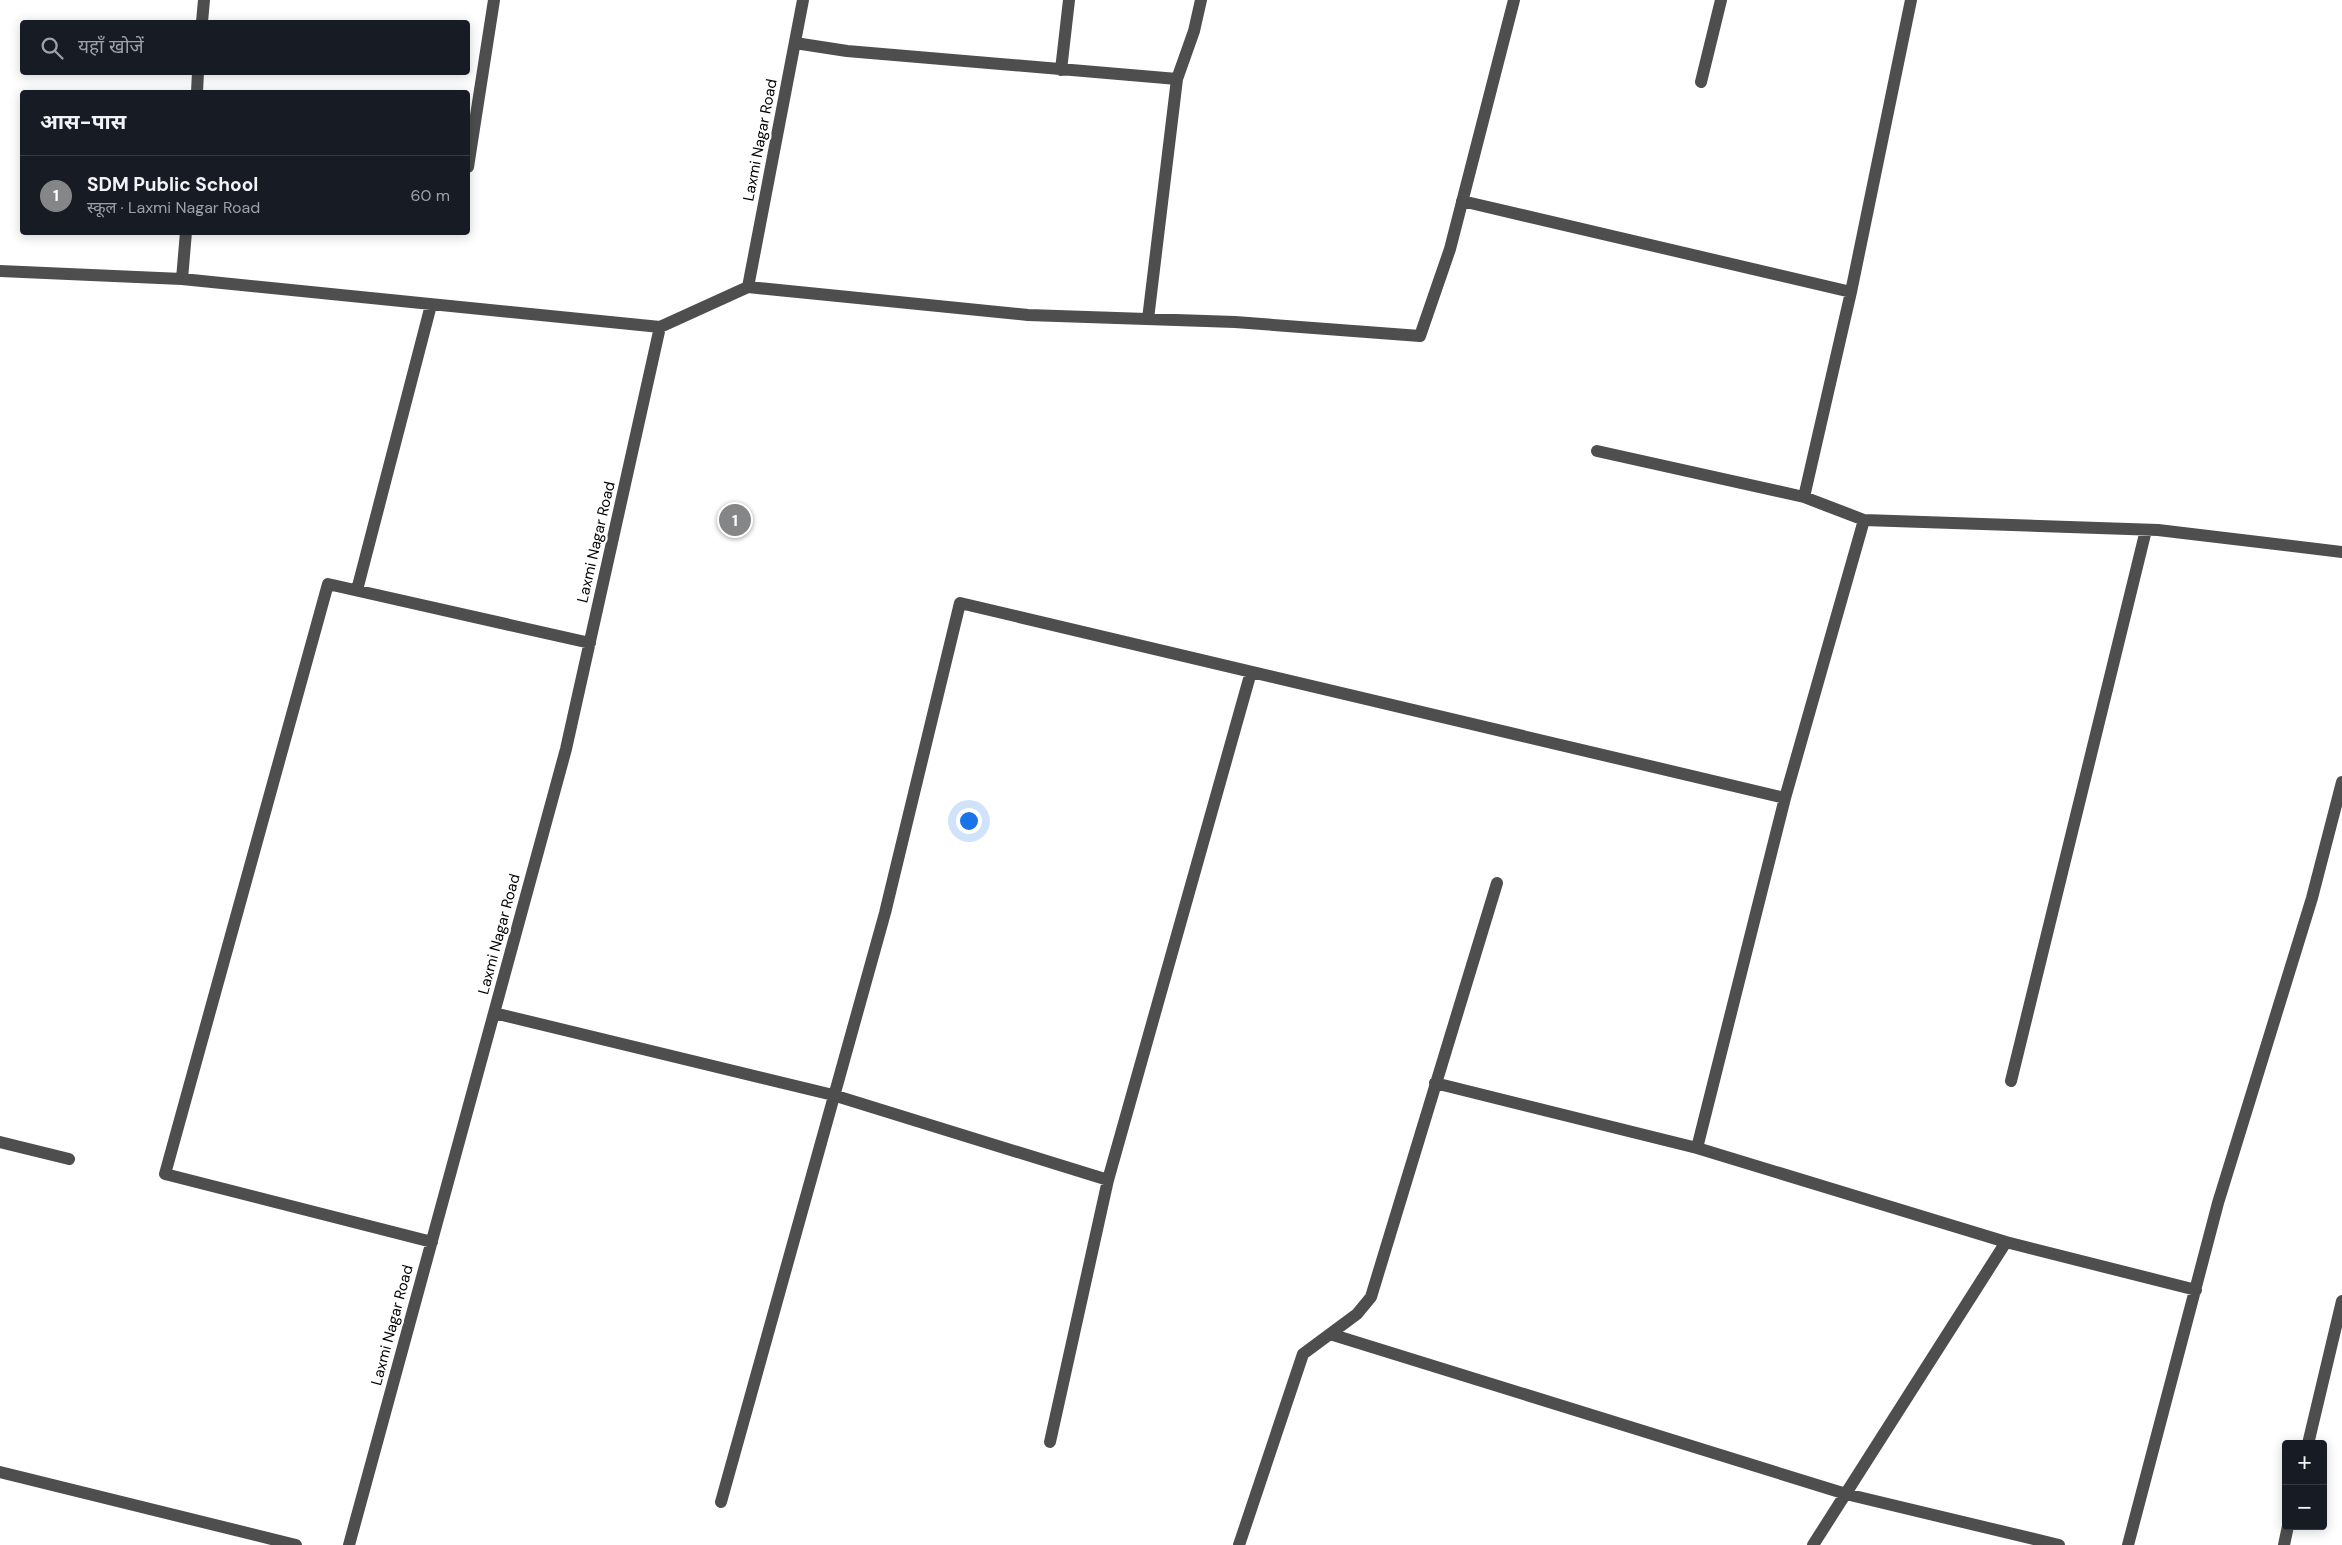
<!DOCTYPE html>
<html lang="hi">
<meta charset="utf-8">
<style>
body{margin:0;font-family:"DM Sans","Noto Sans Devanagari",sans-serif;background:#242831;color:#f1f3f6}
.controls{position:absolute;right:15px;bottom:15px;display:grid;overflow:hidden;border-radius:5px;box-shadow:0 2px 12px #0003}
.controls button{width:45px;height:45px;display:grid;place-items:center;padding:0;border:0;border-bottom:1px solid #363941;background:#171b24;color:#f1f3f6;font:25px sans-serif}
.you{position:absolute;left:968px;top:820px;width:18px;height:18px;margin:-12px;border:4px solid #fff;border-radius:50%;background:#1a73e8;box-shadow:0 0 0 8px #1a73e833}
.badge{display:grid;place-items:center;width:32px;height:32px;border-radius:50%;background:#858687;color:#fff;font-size:16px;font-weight:700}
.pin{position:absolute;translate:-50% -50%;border:2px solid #fff;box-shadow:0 1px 5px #0006}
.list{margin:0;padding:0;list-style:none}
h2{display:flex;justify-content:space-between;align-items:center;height:65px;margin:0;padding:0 20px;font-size:21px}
h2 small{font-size:16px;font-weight:400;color:#9ea1a6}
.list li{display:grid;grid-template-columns:32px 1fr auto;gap:15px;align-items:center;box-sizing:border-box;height:80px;padding:0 20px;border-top:1px solid #363941}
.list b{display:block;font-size:19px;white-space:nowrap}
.list p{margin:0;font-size:16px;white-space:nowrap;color:#9ea1a6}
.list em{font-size:16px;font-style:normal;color:#9ea1a6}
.icon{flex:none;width:28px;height:28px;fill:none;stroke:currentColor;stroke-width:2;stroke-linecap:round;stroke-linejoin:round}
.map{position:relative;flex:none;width:2342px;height:1545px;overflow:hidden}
.search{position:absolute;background:#171b24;box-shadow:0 2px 12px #0003;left:20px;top:20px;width:450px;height:55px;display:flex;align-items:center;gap:12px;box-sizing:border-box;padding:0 18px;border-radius:5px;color:#9ea1a6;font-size:19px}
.panel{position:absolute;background:#171b24;box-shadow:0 2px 12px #0003;left:20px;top:90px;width:450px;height:145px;border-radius:5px}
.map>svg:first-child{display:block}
</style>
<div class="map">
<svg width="2342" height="1545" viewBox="0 0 2342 1545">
<rect width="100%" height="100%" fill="#fff"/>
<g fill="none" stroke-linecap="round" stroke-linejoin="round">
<path stroke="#4e4e4e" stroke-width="12" d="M202,22L204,0
M795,43L847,51L1177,79
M1061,70L1069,0
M1701,82L1721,0
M197,92L198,72
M468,167L494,0
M1462,201L1851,292
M186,232L182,279L660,327L748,287L1028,315L1235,322L1420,336L1450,249L1514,0
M0,271L182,279
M748,287L803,0
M1148,319L1177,79L1194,31L1201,0
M1597,451L1804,497L1864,520L2158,530L2342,552
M1804,497L1851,292L1911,0
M357,590L431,305
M494,1013L833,1095L1108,1180L1251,672
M2011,1081L2146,530
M1435,1083L1697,1148L2006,1242L2196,1290
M0,1142L69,1159
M1697,1148L1785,798L1864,520
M432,1242L165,1174L328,584L590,643
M1330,1334L1846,1494L2059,1545
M1050,1442L1108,1180
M2308,1444L2342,1301
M0,1472L296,1545
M721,1502L885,913L960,603L1785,798
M349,1545L566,749L660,327
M1239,1545L1303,1354L1357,1314L1371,1297L1497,883
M1813,1545L2006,1242
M2128,1545L2218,1203L2312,898L2342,782
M2284,1545L2288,1526"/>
</g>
<g text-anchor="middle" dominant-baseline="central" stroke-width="4.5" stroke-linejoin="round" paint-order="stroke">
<g font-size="15" fill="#000" stroke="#fff">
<text transform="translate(760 140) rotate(-79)">Laxmi Nagar Road</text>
<text transform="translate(596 542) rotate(-77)">Laxmi Nagar Road</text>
<text transform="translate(499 934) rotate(-75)">Laxmi Nagar Road</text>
<text transform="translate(392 1325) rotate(-75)">Laxmi Nagar Road</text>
</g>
</g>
</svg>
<div class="controls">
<button>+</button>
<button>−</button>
</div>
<div class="you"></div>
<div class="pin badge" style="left:735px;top:520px">1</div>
<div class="search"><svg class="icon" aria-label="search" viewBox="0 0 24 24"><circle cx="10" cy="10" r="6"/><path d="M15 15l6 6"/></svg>यहाँ खोजें</div>
<section class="panel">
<h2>आस-पास<small></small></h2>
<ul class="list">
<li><span class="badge">1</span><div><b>SDM Public School</b><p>स्कूल · Laxmi Nagar Road</p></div><em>60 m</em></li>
</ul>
</section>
</div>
